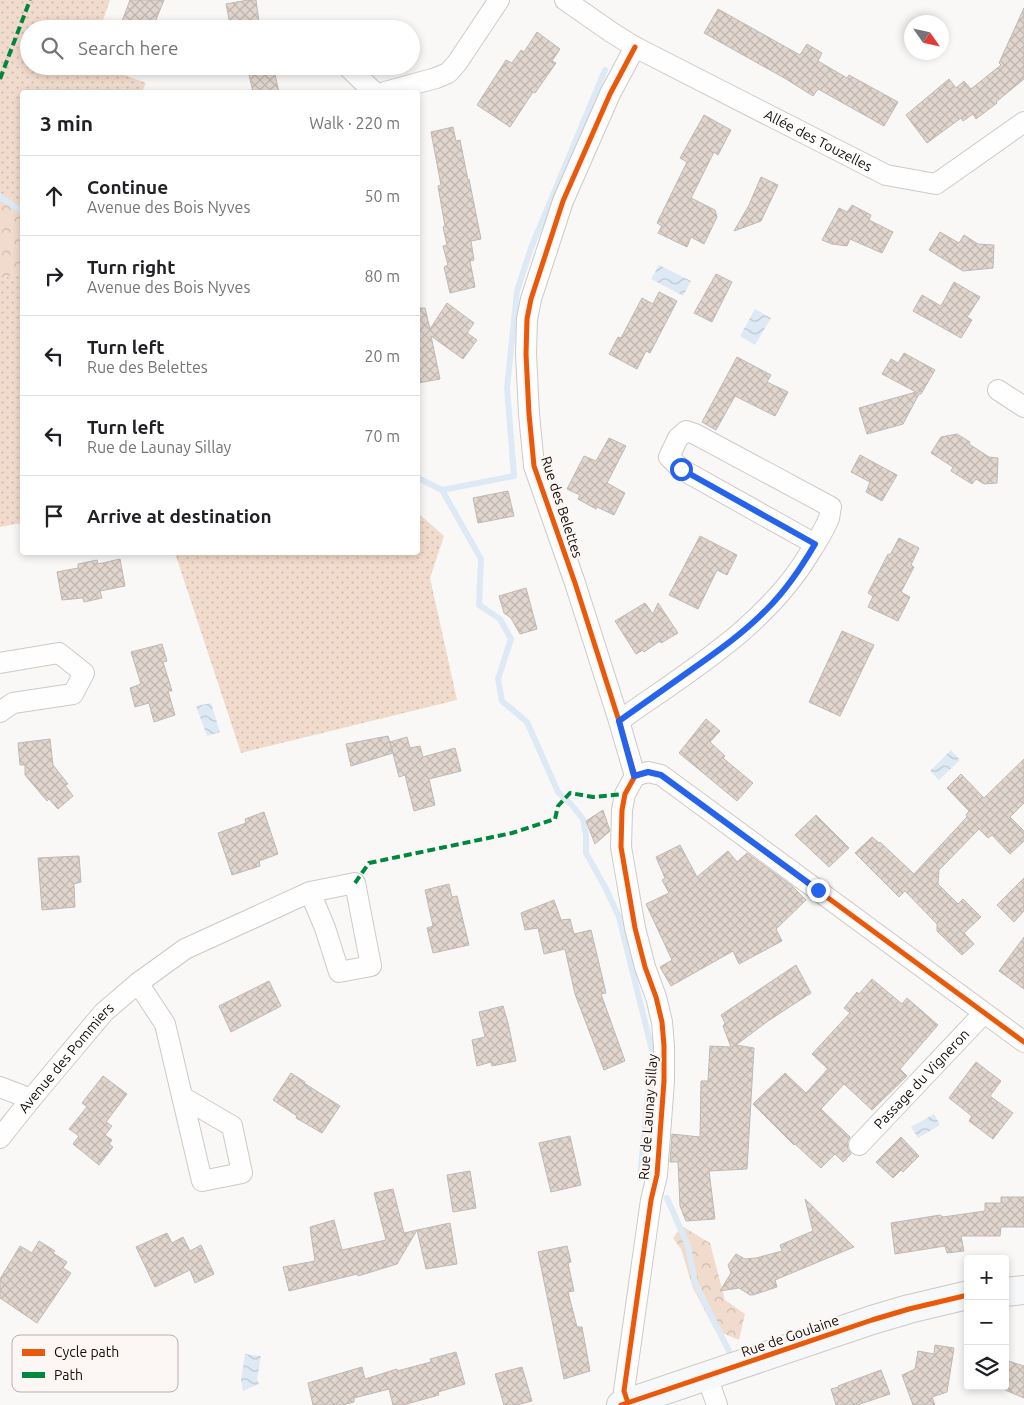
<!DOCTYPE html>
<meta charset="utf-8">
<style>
body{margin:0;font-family:Ubuntu,sans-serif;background:#f6f6f6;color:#202124}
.controls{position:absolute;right:15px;bottom:15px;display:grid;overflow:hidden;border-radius:5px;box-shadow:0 2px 8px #0003}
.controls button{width:45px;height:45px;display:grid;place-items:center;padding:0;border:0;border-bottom:1px solid #e0e0e0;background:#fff;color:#202124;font:25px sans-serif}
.compass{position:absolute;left:904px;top:15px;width:45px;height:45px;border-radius:50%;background:#fff;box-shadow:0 2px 8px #0003;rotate:124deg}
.stop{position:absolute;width:15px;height:15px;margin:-11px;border:4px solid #2563eb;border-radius:50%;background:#fff}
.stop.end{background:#2563eb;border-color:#fff;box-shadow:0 1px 5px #0008}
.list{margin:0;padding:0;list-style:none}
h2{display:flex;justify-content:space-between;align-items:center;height:65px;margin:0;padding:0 20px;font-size:21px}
h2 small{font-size:16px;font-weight:400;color:#757577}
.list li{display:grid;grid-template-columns:32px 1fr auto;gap:15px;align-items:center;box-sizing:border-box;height:80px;padding:0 20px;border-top:1px solid #e0e0e0}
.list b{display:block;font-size:19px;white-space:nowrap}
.list p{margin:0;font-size:16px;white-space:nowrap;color:#757577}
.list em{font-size:16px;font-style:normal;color:#757577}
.icon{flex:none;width:28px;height:28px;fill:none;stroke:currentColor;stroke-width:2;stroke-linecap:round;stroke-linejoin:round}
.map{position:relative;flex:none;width:1024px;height:1405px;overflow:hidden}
.search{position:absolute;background:#fff;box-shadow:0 2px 8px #0003;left:20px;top:20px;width:400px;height:55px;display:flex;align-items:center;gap:12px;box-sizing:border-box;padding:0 18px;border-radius:28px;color:#757577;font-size:19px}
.panel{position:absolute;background:#fff;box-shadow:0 2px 8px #0003;left:20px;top:90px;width:400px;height:465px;border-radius:5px}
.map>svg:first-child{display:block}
</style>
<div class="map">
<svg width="1024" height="1405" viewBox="0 0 1024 1405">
<defs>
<pattern id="grass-dots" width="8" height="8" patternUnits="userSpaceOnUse" patternTransform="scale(1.25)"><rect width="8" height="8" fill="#f1dbcc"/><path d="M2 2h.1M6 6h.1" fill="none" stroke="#cebbae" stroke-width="1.8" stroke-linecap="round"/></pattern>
<pattern id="forest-crowns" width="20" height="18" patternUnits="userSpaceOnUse" patternTransform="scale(1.25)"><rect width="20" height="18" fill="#f1dbcc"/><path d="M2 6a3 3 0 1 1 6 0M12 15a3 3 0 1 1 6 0" fill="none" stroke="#cebbae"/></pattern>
<pattern id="water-waves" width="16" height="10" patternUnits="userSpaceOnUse" patternTransform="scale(1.25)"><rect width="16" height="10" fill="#dee9f6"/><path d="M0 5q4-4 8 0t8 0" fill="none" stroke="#bec7d1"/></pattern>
<pattern id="building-cross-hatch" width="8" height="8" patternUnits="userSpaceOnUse" patternTransform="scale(1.25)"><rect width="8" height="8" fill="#e1d6ce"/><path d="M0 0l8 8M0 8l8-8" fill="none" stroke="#c0b6af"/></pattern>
</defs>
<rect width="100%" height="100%" fill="#faf8f6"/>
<path fill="url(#grass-dots)" d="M0,0H110L100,29H29V66H99L146,83L142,92H22V202L0,193Z
M22,273V523L0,527V279Z
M418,513L444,536L430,578L457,700L241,753L175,553L418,552Z"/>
<path fill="url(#forest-crowns)" d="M0,193L22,202V273L0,279Z
M682,1226L710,1243L725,1300L745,1314L739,1340L715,1330L693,1288L681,1249L673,1238Z"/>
<path fill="url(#water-waves)" d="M659,265L691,281L683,296L651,279Z
M755,309L771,318L755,345L740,336Z
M211,703L220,732L207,736L196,706Z
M951,750L960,760L939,780L930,771Z
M934,1114L940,1125L918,1138L911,1127Z
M245,1354L261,1356L257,1379L259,1384L243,1391L241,1380Z"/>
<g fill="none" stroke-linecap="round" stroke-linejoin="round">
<path stroke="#dee9f6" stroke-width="6" d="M605,70L531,248L517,291L507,388L514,476L442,490L481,559L479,605L500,619L511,639L498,679L502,701L527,722L558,792L571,804L583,819L586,835V853L605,887L619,917L652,1050L640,1178
M0,197L22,211
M418,478L442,490
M667,1198L688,1246L695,1283L729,1351"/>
</g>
<path fill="url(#building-cross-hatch)" stroke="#bfb9b6" d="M130,0H164L155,22L152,21L149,29H119Z
M248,0H256L260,29H231L226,4Z
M1024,8V79L996,102L997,103L976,119L973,114L963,121L961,118L927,143L906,115L949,79L956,88L964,81L971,89L1001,65L999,63Z
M718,9L800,55L807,44L822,53L818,61L847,78L849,75L898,102L884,126L818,89L813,96L786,79L704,33Z
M537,32L560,49L552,61L556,63L535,93L533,92L510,127L477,105L506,60L512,63L521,50L524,52Z
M247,66H273L279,92H253Z
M704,115L731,130L718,155L714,152L691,198L715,210L717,217L704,244L691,237L687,247L658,233L662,226L657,223L687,162L680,158Z
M453,127L456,141L460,140L468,180L469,179L481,239L471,241L474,260L470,261L475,287L450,293L444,267L448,265L443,246L447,245L443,227L445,226L438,186L441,185L431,132Z
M761,177L778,185L761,221L734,231L749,205Z
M852,205L871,215L869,220L893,232L882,253L850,239L847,246L832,244L822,240L839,208L847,212Z
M940,232L959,243L964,235L978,244L994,245L993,268L963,271L929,250Z
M716,274L732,282L712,322L694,313Z
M954,282L980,297L967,317L972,320L961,338L913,311L922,295L941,306Z
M659,292L677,301L650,353L646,351L637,369L609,354L618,337L621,338L642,298L653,304Z
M447,303L474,323L467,333L477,340L463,359L431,336L440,379L418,383V308H425L430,329Z
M904,353L935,370L921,394H919L903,424L867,434L859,408L916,392L882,374L891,359L898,363Z
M737,357L771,375L767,382L788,392L775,416L735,396L716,430L702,422Z
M957,434L970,442L969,444L989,457L998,458L997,483L984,484L976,479L972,484L951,471L953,467L931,453L941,437Z
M609,438L626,446L607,483L625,493L614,515L597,507L596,509L578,499L580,495L567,489L584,456L596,461Z
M860,455L897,475L882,501L866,492L870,482L851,472Z
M508,491L514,516L478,523L473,498Z
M700,536L737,555L727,575L717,570L698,609L669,595Z
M899,538L919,548L911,565L914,567L901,592L910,597L898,621L868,607L873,596L868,593L888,554L890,555Z
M120,559L125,586L100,591L102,598L84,602L83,598L62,600L57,572L78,568V564L97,560L98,564Z
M526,588L537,629L520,634L511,618L504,613L499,596Z
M645,603L653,614L658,603L678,633L661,643L660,641L644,652L643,650L636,654L615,621Z
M842,631L874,645L840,716L809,702Z
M162,644L167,661L163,662L172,691H168L175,715L154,722L149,703L135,707L130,688L141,684L131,652Z
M706,719L720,731L710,742L725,756L723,758L753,783L737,801L679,753Z
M388,736L393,753L351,766L346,744Z
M407,737L410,748L420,746L423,757L455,748L461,771L429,779L435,805L414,811L405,775L399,777L390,742Z
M50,739L53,765L68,784L65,785L73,796L58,809L49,799L47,801L25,775V765H20L18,743Z
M1024,759V803L1010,817L1024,831V841L1010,854L992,835L988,838L979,829L939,870L938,884L958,904L963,899L981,917L964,933L974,944L962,955L937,931V924L905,891L899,897L855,853L872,837L879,843L880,842L914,874L967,817L966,815L969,811L947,788L961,774L984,798Z
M603,810L610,831L595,844L586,821Z
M264,812L278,854L259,861L260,866L232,875L218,833L246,823L245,819Z
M816,815L849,848L829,867L795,835Z
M680,845L697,877L728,851L737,862L747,853L792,886L806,900L776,929L782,941L739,964L733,951L671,986L660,967L672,960L646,904L669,893L662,880L665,878L656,857Z
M79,856L81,882L74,884L75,907L42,910L38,858Z
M1024,878V911L1014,922L997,905Z
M449,884L452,897L457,896L469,945L433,953L427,928L433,926L425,890Z
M554,900L561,920L570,919L574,934L591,930L606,993L601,994L625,1061L604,1070L575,994L565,949L544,954L538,928L525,930L521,913Z
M1024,937V989L999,971Z
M796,965L811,993L768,1021L736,1045L754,1048L747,1169L709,1171L715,1219L686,1221L680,1206L678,1162H670L672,1134L700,1137L701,1081H708L710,1046L731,1047L723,1026L725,1023L721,1015Z
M872,979L902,1004L907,998L938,1025L900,1069L907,1076L872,1110L844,1084L821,1109L850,1137L847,1143L848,1149L851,1154L843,1162L835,1154L821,1168L795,1144L794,1145L753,1104L785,1073L806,1093L828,1069L812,1054L850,1013L844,1008L857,992L859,994Z
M269,981L281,1006L231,1032L219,1006Z
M503,1006L508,1023L516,1061L492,1066L491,1062L477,1066L472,1040L485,1037L479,1012Z
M976,1062L1001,1081L990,1096L1013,1113L993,1139L969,1121L972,1116L949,1098Z
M291,1073L305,1082L304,1083L340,1106L322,1133L296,1118L297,1116L273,1100Z
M103,1076L127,1094L106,1122L112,1126L105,1135L112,1140L109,1144L113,1147L99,1165L73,1144L79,1136L69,1129L87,1107L82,1103Z
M570,1136L581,1185L551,1192L539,1143Z
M901,1137L919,1156L903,1172L901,1170L893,1178L876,1162Z
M470,1171L476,1208L453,1212L447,1175Z
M393,1189L404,1233L417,1230L397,1264L358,1276L357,1274L289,1291L283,1267L315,1261L310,1227L334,1220L342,1250L386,1240L374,1193Z
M1001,1197H1024V1227H1001L1000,1236H961L964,1251L947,1253L945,1246L895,1254L891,1223L940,1215L943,1217L985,1211V1203H1001Z
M805,1199L854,1247L775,1280L777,1287L753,1295H750L739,1288L720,1291L731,1273L728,1265L736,1254L745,1259L756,1258L782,1251L780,1245L813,1231Z
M450,1223L457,1264L426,1269L417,1230Z
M167,1233L172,1243L183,1237L190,1251L201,1245L214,1274L195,1283L190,1270L155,1287L136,1247Z
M39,1241L55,1251L53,1253L67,1262L63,1268L71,1273L37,1323L0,1298V1279L20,1246L32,1253Z
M567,1246L571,1262L568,1263L574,1291L568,1292L577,1327H582L590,1371L564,1379L538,1252Z
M935,1345L954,1348L947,1392L932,1397L935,1405H913L902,1375L915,1369L918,1351L934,1354Z
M456,1352L465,1384L438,1392L439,1395L403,1405H393L389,1389L354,1398V1402L343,1405H313L308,1383L362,1367L365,1379L397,1369V1371L431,1362L430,1359Z
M1005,1360L1024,1366V1398L1005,1390Z
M522,1367L532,1401L517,1405H504L495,1374Z
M881,1370L890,1394L857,1405H836L831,1389L839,1387L838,1386Z"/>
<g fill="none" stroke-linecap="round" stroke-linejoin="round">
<defs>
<g id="street">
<path id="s1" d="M565,0L611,32L635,47L886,175L936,184L1024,122"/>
<path d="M347,66L374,92"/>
<path d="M385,92L436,78L448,73L457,63L499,0"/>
<path d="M998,390L1024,407"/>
<path d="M0,663L59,653L84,673L73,694L13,703L0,712"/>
<path d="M619,721C689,671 766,627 811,551C817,541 825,529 829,518C830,514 830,510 831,507L695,434L686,431L678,438L669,457L681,469L815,544"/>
<path d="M635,776L619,721L575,583L534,466L529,414L526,354L527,319L531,299L563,201L610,94L635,47"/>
<path d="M138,983L165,1024L202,1181L242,1173L232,1126L184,1098"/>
<path d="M0,1087L31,1099"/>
<path id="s2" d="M0,1138L31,1099L104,1012L138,983L185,949L310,892L355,883L371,966L339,972L325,928L310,892"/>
<path id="s3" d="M859,1145L984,1013"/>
<path d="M707,1376L717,1405"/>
<path d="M628,1403L624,1391L651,1200L657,1175L664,1081V1046L662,1022L656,997L645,967L635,928L621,847L622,810L625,794L635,776L648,772L661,775L1024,1042"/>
</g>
<path id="secondary" d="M1005,1292L1024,1290
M621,1405L872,1320L909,1309L968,1295"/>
</defs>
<use href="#street" stroke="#cec9c5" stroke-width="22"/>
<use href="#secondary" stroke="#cec9c5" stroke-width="30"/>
<use href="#street" stroke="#fefefe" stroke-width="20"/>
<use href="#secondary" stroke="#f7f8f9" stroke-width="28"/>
<path stroke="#00873e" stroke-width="4" stroke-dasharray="8 4" stroke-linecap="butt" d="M0,79L30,0
M355,883L369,863L512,833L555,819L558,806L570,793L593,797L625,794"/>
<defs>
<path id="cycleway" d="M635,776L619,721L575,583L534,466L529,414L526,354L527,319L531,299L563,201L610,94L635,47
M628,1403L624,1391L651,1200L657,1175L664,1081V1046L662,1022L656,997L645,967L635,928L621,847L622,810L625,794L635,776L648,772L661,775L1024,1042
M621,1405L872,1320L909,1309L968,1295"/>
</defs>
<use href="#cycleway" stroke="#fcf7f4" stroke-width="8"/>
<use href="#cycleway" stroke="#e8590c" stroke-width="5"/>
</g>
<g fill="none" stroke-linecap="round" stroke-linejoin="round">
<path stroke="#2563eb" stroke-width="6" d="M681,469L815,544C801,568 787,589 768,608C745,632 718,651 691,670C667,687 643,704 619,721L634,776L648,772L661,775L818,890"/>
</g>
<g text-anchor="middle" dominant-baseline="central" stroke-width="4.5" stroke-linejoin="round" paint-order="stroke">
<g font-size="14" fill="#140c07" stroke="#fcf7f4">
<text stroke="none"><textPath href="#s1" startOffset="290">Allée des Touzelles</textPath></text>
<text transform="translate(562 507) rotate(72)">Rue des Belettes</text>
<text stroke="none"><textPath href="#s2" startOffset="104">Avenue des Pommiers</textPath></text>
<text stroke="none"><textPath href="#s3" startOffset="91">Passage du Vigneron</textPath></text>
<text transform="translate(648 1117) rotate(-86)">Rue de Launay Sillay</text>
<text transform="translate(790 1336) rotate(-19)">Rue de Goulaine</text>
</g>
</g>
<rect x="12" y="1335" width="166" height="57" rx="8" fill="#fcf7f4" stroke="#b6b0ad" stroke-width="1"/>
<rect x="22" y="1349" width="23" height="7" fill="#e8590c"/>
<rect x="22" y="1372" width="23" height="6" fill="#00873e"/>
<g font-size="14" fill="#140c07">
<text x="54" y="1357">Cycle path</text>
<text x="54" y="1380">Path</text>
</g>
</svg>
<div class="controls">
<button>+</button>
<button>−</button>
<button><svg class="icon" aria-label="layers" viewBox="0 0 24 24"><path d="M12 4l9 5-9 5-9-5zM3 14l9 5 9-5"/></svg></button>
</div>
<svg class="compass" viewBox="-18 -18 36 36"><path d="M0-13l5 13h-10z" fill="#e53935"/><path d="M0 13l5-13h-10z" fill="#757577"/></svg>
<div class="stop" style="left:681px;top:469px"></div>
<div class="stop end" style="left:818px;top:890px"></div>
<div class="search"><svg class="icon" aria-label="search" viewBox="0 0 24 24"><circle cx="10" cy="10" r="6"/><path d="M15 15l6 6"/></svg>Search here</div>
<section class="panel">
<h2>3 min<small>Walk · 220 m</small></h2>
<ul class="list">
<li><svg class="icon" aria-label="ahead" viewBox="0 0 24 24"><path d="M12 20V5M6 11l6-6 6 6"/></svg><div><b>Continue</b><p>Avenue des Bois Nyves</p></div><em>50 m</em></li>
<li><svg class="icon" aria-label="right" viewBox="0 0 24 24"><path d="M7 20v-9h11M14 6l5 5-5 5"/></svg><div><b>Turn right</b><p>Avenue des Bois Nyves</p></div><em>80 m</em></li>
<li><svg class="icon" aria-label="left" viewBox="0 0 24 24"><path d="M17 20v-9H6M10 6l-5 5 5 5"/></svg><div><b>Turn left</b><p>Rue des Belettes</p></div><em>20 m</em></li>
<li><svg class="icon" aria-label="left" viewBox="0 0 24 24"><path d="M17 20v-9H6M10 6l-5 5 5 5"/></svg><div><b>Turn left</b><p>Rue de Launay Sillay</p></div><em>70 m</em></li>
<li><svg class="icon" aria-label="arrive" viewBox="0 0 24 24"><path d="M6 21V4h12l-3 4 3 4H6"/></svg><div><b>Arrive at destination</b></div></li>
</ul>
</section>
</div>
